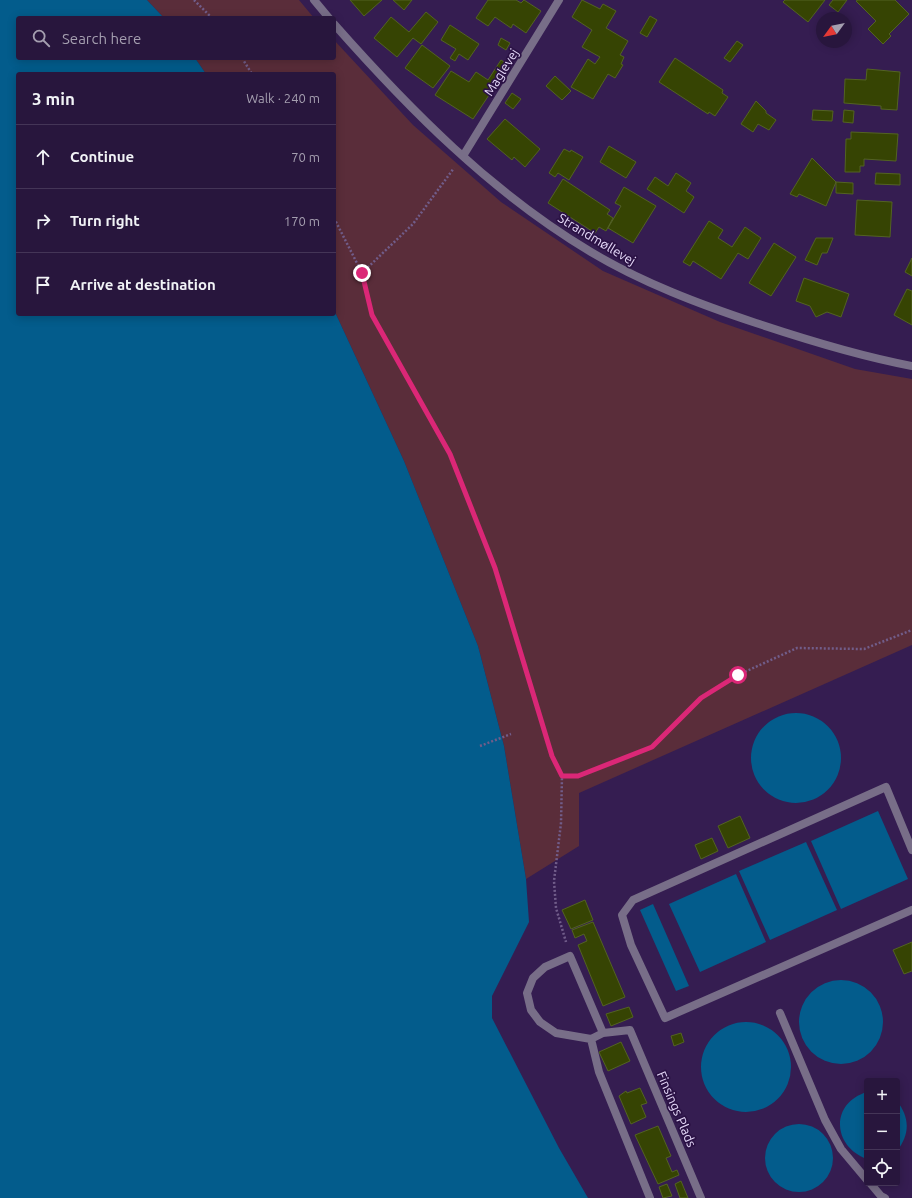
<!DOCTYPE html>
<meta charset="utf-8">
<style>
body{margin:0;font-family:Ubuntu,sans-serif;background:#301f44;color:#f1f3f6}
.controls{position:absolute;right:12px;bottom:12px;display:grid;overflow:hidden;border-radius:4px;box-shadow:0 2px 10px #0003}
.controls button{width:36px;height:36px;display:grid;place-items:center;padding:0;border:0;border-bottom:1px solid #443557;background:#28163d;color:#f1f3f6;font:20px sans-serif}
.compass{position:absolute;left:816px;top:12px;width:36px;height:36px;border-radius:50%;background:#28163d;box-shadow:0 2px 10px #0003;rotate:237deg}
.stop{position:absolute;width:12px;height:12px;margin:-9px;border:3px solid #db2777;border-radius:50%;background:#fff}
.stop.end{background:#db2777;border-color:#fff;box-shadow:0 1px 4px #0008}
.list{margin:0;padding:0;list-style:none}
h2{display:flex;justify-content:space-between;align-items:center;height:52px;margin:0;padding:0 16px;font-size:17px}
h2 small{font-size:13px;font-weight:400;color:#a59fb0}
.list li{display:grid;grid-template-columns:26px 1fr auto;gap:12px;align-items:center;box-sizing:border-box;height:64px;padding:0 16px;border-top:1px solid #443557}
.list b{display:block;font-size:15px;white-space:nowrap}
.list em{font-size:13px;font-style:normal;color:#a59fb0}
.icon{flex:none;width:22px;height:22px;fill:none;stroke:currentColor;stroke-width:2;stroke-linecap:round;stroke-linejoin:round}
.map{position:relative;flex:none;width:912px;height:1198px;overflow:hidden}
.search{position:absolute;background:#28163d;box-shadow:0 2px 10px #0003;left:16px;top:16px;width:320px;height:44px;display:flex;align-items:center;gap:10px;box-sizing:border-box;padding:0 14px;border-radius:4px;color:#a59fb0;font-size:15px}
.panel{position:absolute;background:#28163d;box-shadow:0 2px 10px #0003;left:16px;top:72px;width:320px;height:244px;border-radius:4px}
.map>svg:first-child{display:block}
</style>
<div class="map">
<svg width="912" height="1198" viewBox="0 0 912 1198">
<rect width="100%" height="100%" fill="#351d51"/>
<path fill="#5a2d3a" d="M147,0H299L314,18H164Z
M334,40L413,125L501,202L603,271L720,322L855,369L912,379V645L579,793V846L526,879L504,746L478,646L404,461L334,310V74H206L195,58H334Z"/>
<path fill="#035c8c" d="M0,0H147L164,18H18V58H195L206,74H18V314H334V310L404,461L478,646L504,746L526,879L529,922L492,996V1018L559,1148L588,1198H0Z
M751 758a45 45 0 1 1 90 0a45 45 0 1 1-90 0Z
M878,811L908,879L841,909L811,841Z
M806,842L837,910L770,940L739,871Z
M736,874L766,942L700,972L669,904Z
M653,904L689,986L676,991L640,910Z
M799 1022a42 42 0 1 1 84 0a42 42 0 1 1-84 0Z
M701 1067a45 45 0 1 1 90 0a45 45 0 1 1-90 0Z
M867,1092V1159C832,1146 830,1103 867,1092Z
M897,1101C910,1118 910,1134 897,1151Z
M765 1158a34 34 0 1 1 68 0a34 34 0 1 1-68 0Z"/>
<path fill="#364403" stroke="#536322" d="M350,0H382L364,16Z
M393,0H412L404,10Z
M488,0H516L521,3L524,0L541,11L526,33L513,24L511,28L495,17L488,26L476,18Z
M582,0L600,9L603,4L616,11L606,28L628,41L620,55L624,57L621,64L623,65L615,78L608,74L593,99L571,87L588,59L595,64L600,57L582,47L592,30L572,17Z
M785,0H825L808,22L783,2Z
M833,0H847L838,12L829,5Z
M858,0H895L909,14L889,34L891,36L883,44L868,29L876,21L856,1Z
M426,12L438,22L421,44L413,38L397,57L374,38L391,17L409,32Z
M650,16L657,20L647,37L640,33Z
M450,25L479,44L468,60L459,54L455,61L450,58L456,49L441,40Z
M501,38L510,43L506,50L498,45Z
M737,41L743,45L730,62L724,58Z
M422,45L450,66L433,88L405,68Z
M675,58L723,90L722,93L728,97L715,116L709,112L708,114L659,82Z
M501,60L509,65L473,119L435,95L451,71L469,82L476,72L488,80Z
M867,69L900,72L897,110L881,109V106L844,103L845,79L866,80Z
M555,76L571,91L562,100L546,86Z
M512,93L521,99L513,109L505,103Z
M756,101L766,111V113L776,120L769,130L758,124L753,132L741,124Z
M813,110L833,111L832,121L812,120Z
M844,110L854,111L853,123L843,122Z
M505,119L540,149L525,167L514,157L512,160L487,139Z
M851,132L898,134L896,161L864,159V166H860V172H845L846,139H851Z
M609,146L636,162L626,178L600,162Z
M564,149L570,152L571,150L583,157L569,180L558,173L555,177L549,173Z
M812,158L836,182L826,206L799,194L797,197L790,194Z
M676,173L691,183L686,191L694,197L684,213L647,189L655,177L668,186Z
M876,173L900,174V185L875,184Z
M563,179L610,210L607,214L613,218L606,231L599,227L595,233L548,203Z
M836,182L853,183V194L836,193Z
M624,187L656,206L633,243L608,228L621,206L615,203Z
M857,200L892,202L890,237L855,235Z
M709,221L723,230L718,238L732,247L745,227L761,238L748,259L738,253L721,279L693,261L690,266L683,262Z
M816,238H833L827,253H822L817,265L805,260Z
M774,243L796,257L771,296L749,283Z
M912,258V276L905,272Z
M804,278L849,294L841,317L827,312L816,317L810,306L796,301Z
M907,289L912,291V325L894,315Z
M740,816L750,838L728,848L718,826Z
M712,838L718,851L701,859L695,845Z
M585,900L593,920L571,929L562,910Z
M593,922L625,997L603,1006L578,945L587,941L584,934L575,938L572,930Z
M912,942V971L904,974L893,950Z
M629,1007L633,1017L611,1026L606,1014Z
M681,1033L684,1042L674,1046L671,1036Z
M621,1042L630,1061L608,1071L599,1052Z
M640,1088L647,1103L641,1105L646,1117L631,1124L619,1096L626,1091L627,1093Z
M658,1126L671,1156L666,1158L672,1172L677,1170L679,1175L658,1184L635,1135Z
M681,1181L688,1198H680L675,1184Z
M667,1184L672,1196L663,1198L659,1187Z"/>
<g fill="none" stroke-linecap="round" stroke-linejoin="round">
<path stroke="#715d8a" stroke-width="2.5" stroke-dasharray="2 2" stroke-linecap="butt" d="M194,0L212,18
M242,58L252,74
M334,218L362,273L372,315L450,454L495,568L552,756L562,776L561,823L554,881L556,908L566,942
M362,273L413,224L454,168
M480,746L511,734
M562,776H578L652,747L701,698L738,675L797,648L864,649L912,630"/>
<path stroke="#786e88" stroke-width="8" d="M912,850L886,787L633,900L622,915L631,945L665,1018L912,910
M780,1013L825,1120L841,1149L867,1180
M603,1033L591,1039L556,1033L540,1022L531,1010L527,993L533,978L545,967L570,956L603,1033L630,1030L701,1198
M591,1039L599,1072L650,1198
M870,1183L881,1196L885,1198"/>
<path stroke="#786e88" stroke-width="8" d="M314,0L329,18
M334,24C410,110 492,193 591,252C643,283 699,304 756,323C807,340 859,356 912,366
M463,156L559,0"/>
</g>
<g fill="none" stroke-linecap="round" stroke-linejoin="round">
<path stroke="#db2777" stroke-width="5" d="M362,273L372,315L450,454L495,568L552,756L562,776H578L652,747L701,698L738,675"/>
</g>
<g text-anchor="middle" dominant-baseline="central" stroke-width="3.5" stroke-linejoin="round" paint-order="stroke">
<g font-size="13" fill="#e5d9f9" stroke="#2b1245">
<text transform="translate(501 72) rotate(-58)">Maglevej</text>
<text transform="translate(597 239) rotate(31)">Strandmøllevej</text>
<text transform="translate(677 1109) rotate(67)">Finsings Plads</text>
</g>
</g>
</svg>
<div class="controls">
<button>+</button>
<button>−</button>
<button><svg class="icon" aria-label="locate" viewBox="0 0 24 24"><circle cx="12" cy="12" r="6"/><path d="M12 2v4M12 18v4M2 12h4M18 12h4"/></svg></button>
</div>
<svg class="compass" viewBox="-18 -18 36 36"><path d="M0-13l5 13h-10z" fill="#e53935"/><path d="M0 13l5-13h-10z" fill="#a59fb0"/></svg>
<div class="stop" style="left:738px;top:675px"></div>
<div class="stop end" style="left:362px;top:273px"></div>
<div class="search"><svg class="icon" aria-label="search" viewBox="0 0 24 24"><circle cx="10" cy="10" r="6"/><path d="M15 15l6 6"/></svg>Search here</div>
<section class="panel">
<h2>3 min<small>Walk · 240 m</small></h2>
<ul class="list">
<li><svg class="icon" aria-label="ahead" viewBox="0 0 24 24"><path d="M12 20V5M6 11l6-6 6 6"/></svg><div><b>Continue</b></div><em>70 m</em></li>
<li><svg class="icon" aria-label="right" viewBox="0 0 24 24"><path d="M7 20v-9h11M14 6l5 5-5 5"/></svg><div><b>Turn right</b></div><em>170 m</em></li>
<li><svg class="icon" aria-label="arrive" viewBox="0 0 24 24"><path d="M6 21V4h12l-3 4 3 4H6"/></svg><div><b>Arrive at destination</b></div></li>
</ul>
</section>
</div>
